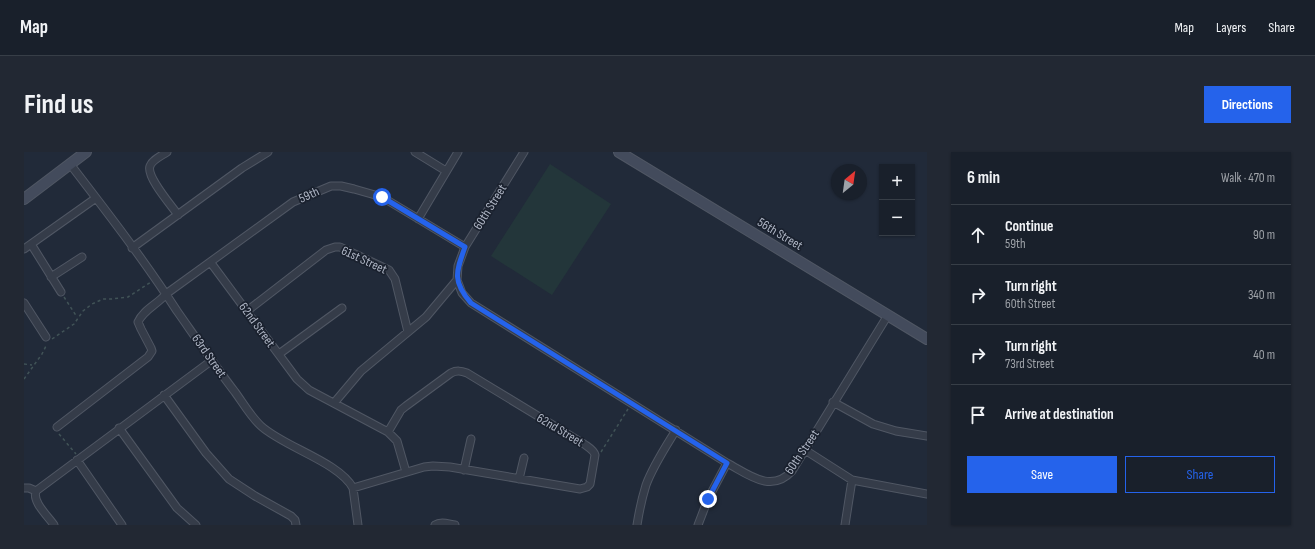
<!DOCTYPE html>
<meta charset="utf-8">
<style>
body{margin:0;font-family:"Sofia Sans Condensed",sans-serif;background:#222833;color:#f1f3f6}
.controls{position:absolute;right:12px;top:12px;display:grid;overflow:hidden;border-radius:0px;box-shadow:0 1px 3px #0004}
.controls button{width:36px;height:36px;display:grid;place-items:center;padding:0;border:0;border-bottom:1px solid #373e47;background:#19202b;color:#f1f3f6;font:20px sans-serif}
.compass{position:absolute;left:807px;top:12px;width:36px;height:36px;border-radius:50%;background:#19202b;box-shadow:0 1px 3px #0004;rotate:29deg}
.stop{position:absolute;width:12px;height:12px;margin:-9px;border:3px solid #2563eb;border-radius:50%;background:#fff}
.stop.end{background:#2563eb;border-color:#fff;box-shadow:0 1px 4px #0008}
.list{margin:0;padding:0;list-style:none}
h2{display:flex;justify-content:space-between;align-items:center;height:52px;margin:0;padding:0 16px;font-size:17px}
h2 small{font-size:13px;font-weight:400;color:#9fa3a9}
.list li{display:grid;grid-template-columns:26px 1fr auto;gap:12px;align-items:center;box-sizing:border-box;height:60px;padding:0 16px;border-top:1px solid #373e47}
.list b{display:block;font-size:15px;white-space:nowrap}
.list p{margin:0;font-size:13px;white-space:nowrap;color:#9fa3a9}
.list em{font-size:13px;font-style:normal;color:#9fa3a9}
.actions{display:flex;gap:8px;padding:12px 16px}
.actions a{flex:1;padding:9px 0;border:1px solid #2563eb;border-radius:0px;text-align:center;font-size:14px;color:#2563eb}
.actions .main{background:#2563eb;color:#fff}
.icon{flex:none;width:22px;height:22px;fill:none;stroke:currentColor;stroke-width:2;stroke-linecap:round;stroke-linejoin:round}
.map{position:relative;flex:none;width:903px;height:373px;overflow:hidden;border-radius:0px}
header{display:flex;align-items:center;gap:24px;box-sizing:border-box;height:56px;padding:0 20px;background:#19202b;border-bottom:1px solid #373e47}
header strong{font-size:19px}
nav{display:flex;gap:22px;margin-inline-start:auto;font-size:14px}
.intro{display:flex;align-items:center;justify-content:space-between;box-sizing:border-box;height:96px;padding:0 24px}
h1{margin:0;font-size:28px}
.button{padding:10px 18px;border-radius:0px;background:#2563eb;color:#fff;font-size:14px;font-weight:700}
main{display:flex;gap:24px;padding:0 24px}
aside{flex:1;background:#19202b;border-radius:0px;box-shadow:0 1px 3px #0004}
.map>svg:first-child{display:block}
</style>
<header>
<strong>Map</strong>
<nav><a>Map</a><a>Layers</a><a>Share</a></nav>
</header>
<div class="intro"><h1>Find us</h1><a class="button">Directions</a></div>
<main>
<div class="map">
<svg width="903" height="373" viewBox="0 0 903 373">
<rect width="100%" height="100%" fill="#212a39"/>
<path fill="#23363a" d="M526,12L587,52L528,143L467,104Z"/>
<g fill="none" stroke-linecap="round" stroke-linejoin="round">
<defs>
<path id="street" d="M143,0C137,4 128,8 126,14C122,25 148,54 154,63
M391,0L422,19
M500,0L441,95L434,114L433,128L438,141L447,151L703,311C724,322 747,342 768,319L864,163
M46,12C83,60 120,108 153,159C172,186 191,214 211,240C219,251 227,265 237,274C260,295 315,310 329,336L334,373
M394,67L434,0
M7,92L37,140
M108,96L218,16L244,0
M0,97L72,46
M187,111L273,227L285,238L364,280L373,289L382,320
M27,125L58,105
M0,151L22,185
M223,159L302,98L311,95H316L365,118L371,127L384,180
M255,202L318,156
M140,243L182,301L205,327L231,344L267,364L271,368L272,373
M809,250L849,272L872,279L903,284
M310,251L337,219L402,165L433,128
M33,275L124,205L128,199L127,196L117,177L114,170C119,158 134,152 142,142L269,50L307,34H317L330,37L358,45L441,95
M95,276L153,356L172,373
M781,298L828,328L903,342
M53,308L98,373
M440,318L447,287
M495,327L500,306
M0,336H5L12,339
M329,336L400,315L409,314L426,315L556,337L563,335L566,332L571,303C570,298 564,295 560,292L443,221C437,219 433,218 427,221L382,254L377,258L364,280
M12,339L187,209
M12,339C8,350 24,364 30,373
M411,373C417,369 424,372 431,373
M613,373C615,360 618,346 622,333C629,314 641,296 652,278
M674,373L684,347L703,311
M821,373L828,328"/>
<path id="secondary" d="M595,0L903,187
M0,47L62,0"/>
</defs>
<use href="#street" stroke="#505764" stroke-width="9"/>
<use href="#secondary" stroke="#505764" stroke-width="12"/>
<path stroke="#415357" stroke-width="1.5" stroke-dasharray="3 3" stroke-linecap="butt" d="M40,145L53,165
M28,187L50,172L59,159L68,152L79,147H88L104,145L127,130
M0,212L8,213
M0,227L18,202L23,192
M35,282L52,302
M577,300L604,257"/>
<use href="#street" stroke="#353c49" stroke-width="7"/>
<use href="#secondary" stroke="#434b5c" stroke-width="10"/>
</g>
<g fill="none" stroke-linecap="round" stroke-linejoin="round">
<path stroke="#2563eb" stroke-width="5" d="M358,45L441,95C432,120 428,129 447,151L703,311L684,347"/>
</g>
<g text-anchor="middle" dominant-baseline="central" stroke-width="3.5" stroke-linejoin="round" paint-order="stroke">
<g font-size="13" fill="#b0b7c6" stroke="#1a212e">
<text transform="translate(285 43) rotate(-25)">59th</text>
<text transform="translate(466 55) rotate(-58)">60th Street</text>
<text transform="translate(756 82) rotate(31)">56th Street</text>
<text transform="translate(340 108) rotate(25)">61st Street</text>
<text transform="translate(233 173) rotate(54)">62nd Street</text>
<text transform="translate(185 204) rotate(55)">63rd Street</text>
<text transform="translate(536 278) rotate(31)">62nd Street</text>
<text transform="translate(778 300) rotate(-56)">60th Street</text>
</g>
</g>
</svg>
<div class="controls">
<button>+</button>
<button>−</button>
</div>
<svg class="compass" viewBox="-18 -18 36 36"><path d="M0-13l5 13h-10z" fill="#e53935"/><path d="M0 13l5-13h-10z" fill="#9fa3a9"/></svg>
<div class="stop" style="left:358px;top:45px"></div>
<div class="stop end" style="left:684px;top:347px"></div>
</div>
<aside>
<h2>6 min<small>Walk · 470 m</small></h2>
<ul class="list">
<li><svg class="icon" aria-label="ahead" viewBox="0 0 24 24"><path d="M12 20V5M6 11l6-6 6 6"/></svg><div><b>Continue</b><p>59th</p></div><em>90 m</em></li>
<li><svg class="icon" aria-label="right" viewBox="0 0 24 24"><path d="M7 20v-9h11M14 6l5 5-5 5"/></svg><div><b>Turn right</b><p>60th Street</p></div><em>340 m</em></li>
<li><svg class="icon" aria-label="right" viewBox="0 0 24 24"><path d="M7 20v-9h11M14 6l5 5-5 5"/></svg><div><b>Turn right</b><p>73rd Street</p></div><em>40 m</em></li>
<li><svg class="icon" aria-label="arrive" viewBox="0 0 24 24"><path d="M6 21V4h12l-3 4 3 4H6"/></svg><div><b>Arrive at destination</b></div></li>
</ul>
<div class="actions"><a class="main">Save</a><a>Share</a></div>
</aside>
</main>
